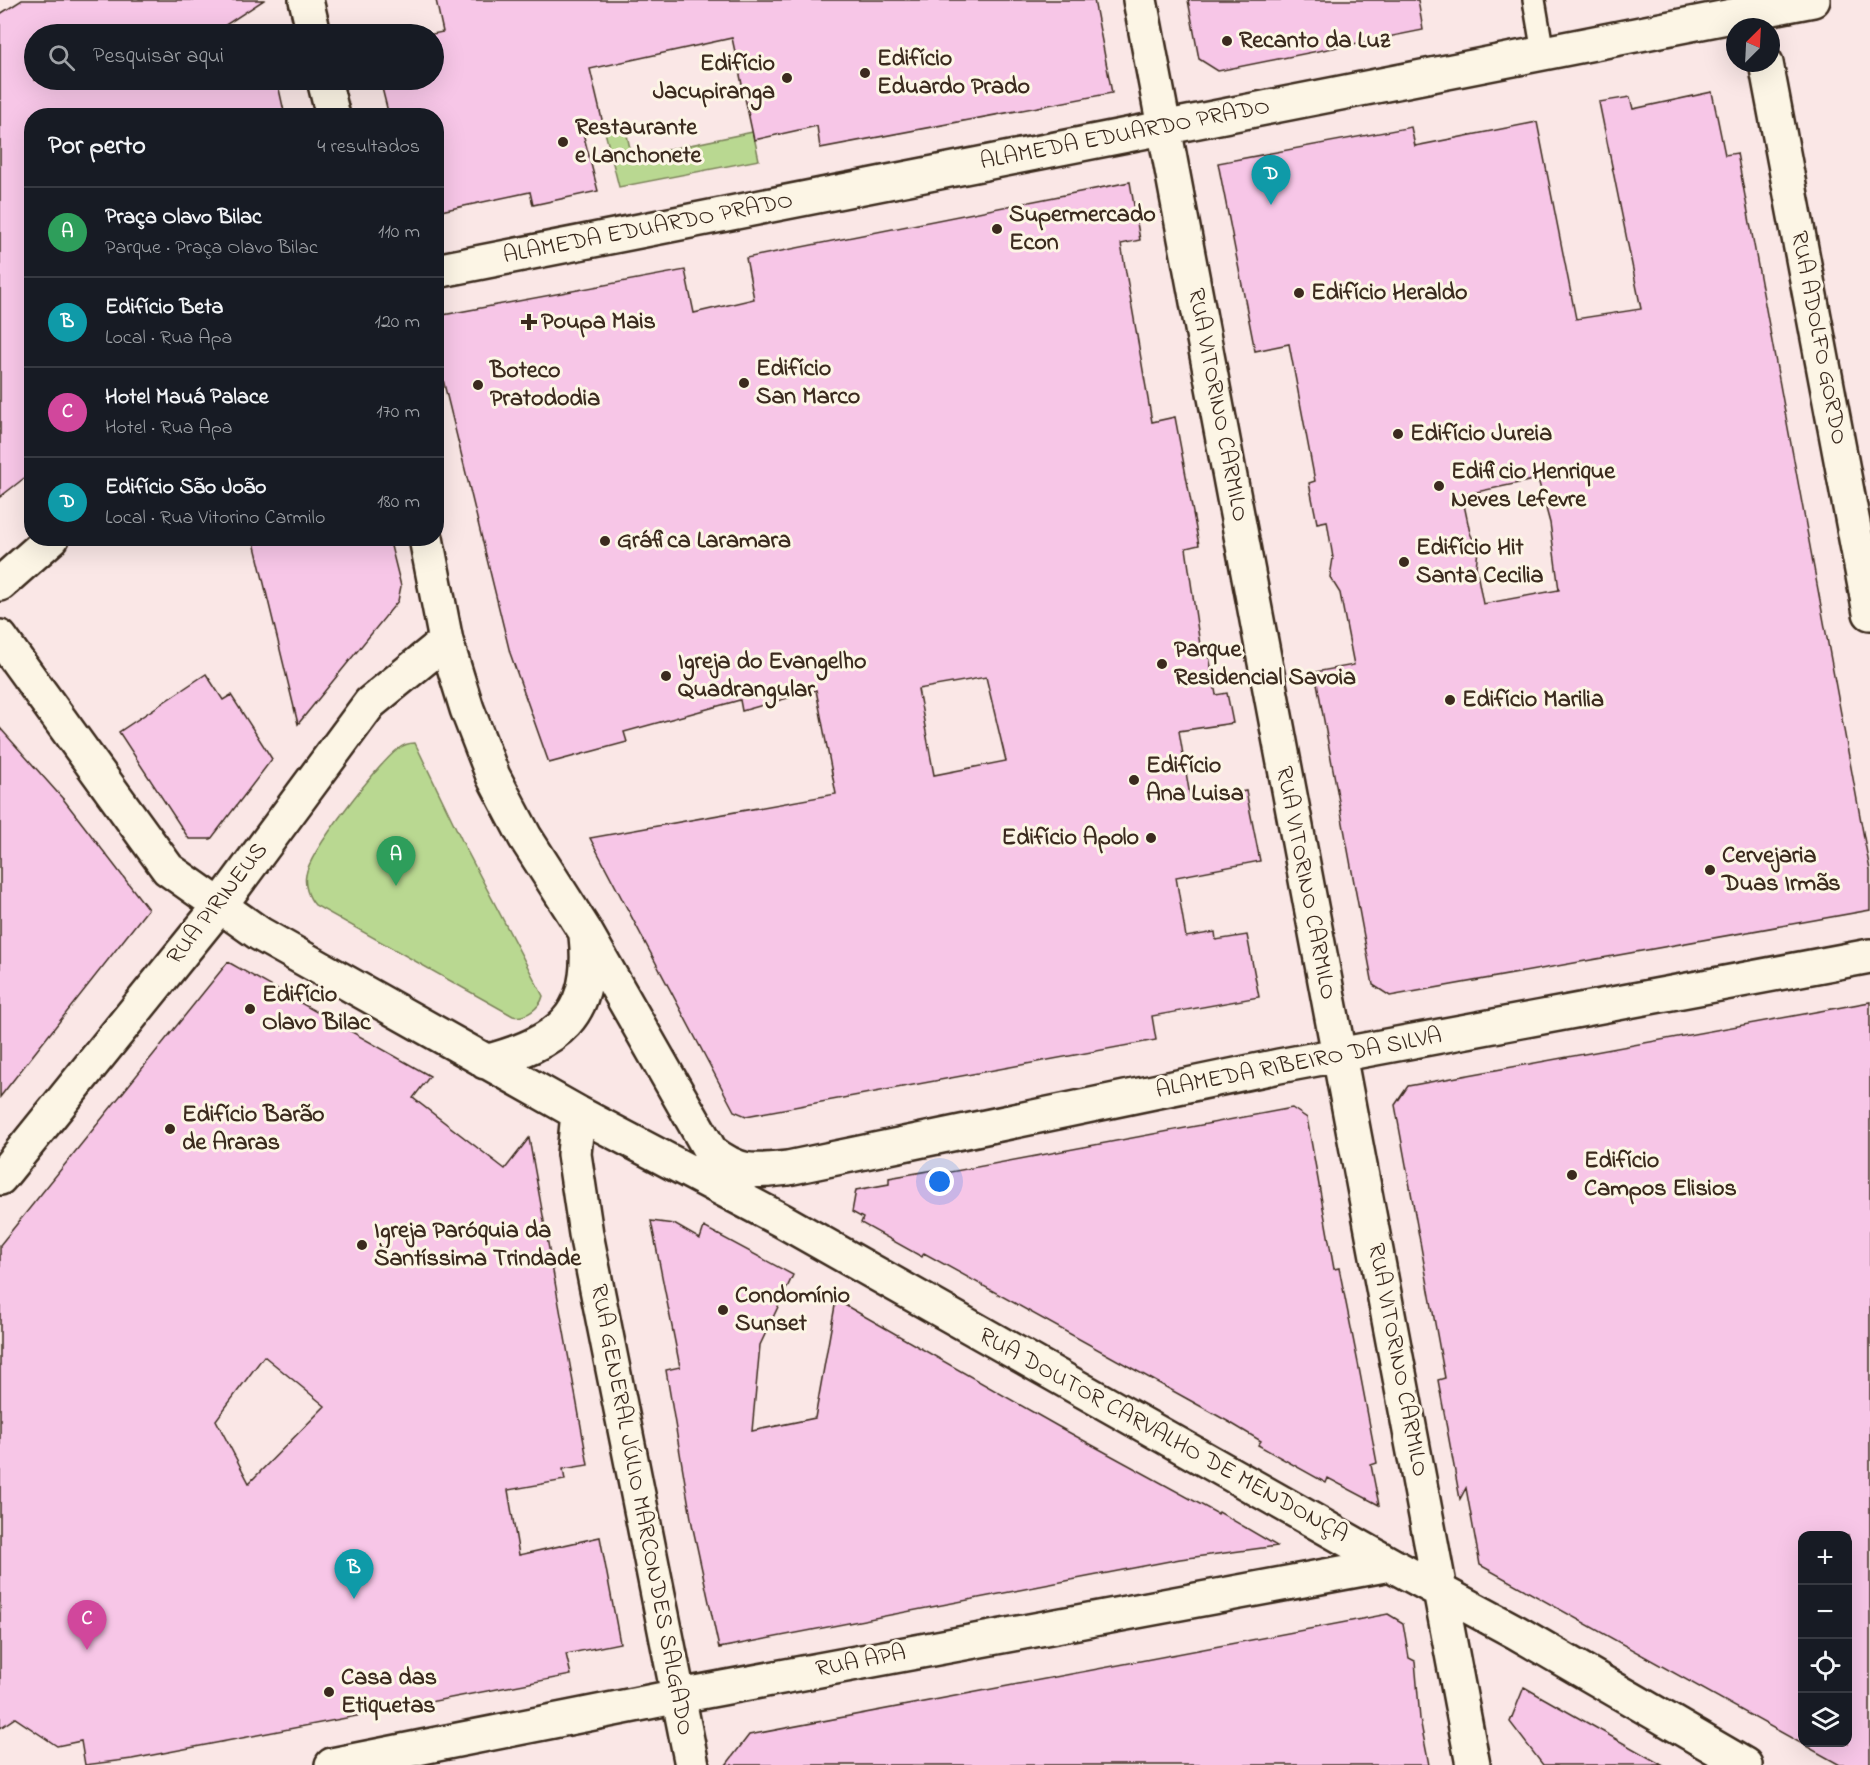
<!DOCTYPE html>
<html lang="pt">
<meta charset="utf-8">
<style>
body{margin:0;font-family:"Indie Flower",sans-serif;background:#20242c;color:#f1f3f6}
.controls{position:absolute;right:18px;bottom:18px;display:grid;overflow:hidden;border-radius:12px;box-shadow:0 6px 24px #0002}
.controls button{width:54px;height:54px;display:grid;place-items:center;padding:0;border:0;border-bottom:2px solid #363941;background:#171b24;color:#f1f3f6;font:30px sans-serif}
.compass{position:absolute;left:1726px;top:18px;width:54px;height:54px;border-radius:50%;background:#171b24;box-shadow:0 6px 24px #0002;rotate:24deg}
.you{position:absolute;left:940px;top:1182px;width:21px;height:21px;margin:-15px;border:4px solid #fff;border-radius:50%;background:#1a73e8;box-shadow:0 0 0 9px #1a73e833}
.badge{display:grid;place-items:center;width:39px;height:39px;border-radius:50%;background:#9f9995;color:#fff;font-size:20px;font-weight:700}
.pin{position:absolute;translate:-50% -50px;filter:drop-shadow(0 2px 3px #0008)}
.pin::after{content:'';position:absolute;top:32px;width:21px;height:18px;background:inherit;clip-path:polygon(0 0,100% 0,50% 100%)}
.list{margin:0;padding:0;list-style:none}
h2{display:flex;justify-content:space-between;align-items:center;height:78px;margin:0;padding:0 24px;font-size:26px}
h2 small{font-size:20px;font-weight:400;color:#9ea1a6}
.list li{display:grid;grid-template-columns:39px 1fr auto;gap:18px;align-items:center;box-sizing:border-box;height:90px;padding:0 24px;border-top:2px solid #363941}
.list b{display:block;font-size:22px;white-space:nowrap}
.list p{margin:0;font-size:20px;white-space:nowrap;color:#9ea1a6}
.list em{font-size:20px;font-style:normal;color:#9ea1a6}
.icon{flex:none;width:33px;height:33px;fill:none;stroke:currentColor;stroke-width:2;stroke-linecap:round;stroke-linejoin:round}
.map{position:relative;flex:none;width:1870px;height:1765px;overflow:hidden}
.search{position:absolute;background:#171b24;box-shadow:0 6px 24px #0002;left:24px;top:24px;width:420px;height:66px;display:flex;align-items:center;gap:15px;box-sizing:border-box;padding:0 21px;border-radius:33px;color:#9ea1a6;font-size:22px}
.panel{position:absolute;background:#171b24;box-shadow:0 6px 24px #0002;left:24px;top:108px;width:420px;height:438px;border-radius:24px}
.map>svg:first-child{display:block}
</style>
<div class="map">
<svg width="1870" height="1765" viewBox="0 0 1870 1765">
<rect width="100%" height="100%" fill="#fae7e6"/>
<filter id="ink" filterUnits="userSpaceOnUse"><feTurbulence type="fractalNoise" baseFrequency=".0167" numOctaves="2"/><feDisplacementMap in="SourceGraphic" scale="12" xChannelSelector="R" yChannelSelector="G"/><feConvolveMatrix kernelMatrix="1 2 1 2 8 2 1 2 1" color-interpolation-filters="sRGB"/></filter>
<g filter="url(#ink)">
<path fill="#b9d891" stroke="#7a8158" stroke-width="1.5" d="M624,122L632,157L753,132L759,160L619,187L604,128Z
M415,743L466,849L543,996C540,1008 525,1019 513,1016L315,905C308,897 304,885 306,875C309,852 378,764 398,749C403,745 408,743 415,743Z"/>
<path fill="#f7c6e7" stroke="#3b2a1e" stroke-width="1.5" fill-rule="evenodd" d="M22,0H264L224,26L229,34H34V80H277L285,116H32V472L0,497V14Z
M436,0H1094L1112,93L820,148L817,126L754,140L732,38L590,69L604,128L583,133L598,191L533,205L530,192L436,212V116H389L380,80H434L432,34L443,32Z
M1188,0H1418L1423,30L1218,71L1199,59Z
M1712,92L1725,155L1737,153L1870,870V910L1390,996L1373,985L1315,672L1354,665L1340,593L1330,577L1333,558L1327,521L1317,523L1309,483L1315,481L1289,344L1255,351L1218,163L1411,127L1415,146L1537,122L1576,319L1641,309L1599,102L1630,97L1633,109ZM1538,479L1550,523L1559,590L1483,604L1476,567L1478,550L1470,533L1462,495Z
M1130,182L1140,240L1121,244L1152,422L1175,417L1199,545L1186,548L1200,645L1208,650L1216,695L1227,693L1233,723L1179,731L1191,802L1246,791L1260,861L1176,877L1186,937L1215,932L1216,940L1247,935L1259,997L1152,1016L1156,1040L746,1116L734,1111L590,838L836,794L816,690L742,711L740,700L624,732L627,742L549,763L510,653L436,351V325L443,315L685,270L694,313L754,299L746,258ZM986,677L1006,761L934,775L918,689Z
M253,538H389L401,586L398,601L298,724Z
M206,674L223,700L231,695L272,759L211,839H189L119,732Z
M0,728L64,800L148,909L0,1097Z
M228,962L430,1076L413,1098L505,1169L529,1138L588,1465L563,1469L565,1480L508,1490L519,1555L600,1537L620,1643L566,1654L571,1675L132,1759L85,1765L81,1741L57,1746L15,1718L0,1728V1245ZM264,1356L325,1406L249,1483L216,1420Z
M1870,1002V1765H1840L1480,1565L1466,1488L1460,1499L1438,1380L1445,1378L1395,1105L1408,1086ZM1803,1536H1848V1743H1803Z
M1292,1108L1307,1118L1334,1269L1339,1268L1359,1368L1377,1463L1371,1465L1379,1505L1328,1478L1326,1483L1258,1445L1261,1441L1229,1422L924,1253L922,1257L861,1223L863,1218L852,1212L856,1190L889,1184V1178L939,1169L940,1174Z
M651,1221L674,1224L700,1239L704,1227L793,1275L760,1345L752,1431L815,1418L836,1300L1059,1427L1218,1514L1219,1512L1277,1546L1180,1559L719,1648L692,1524L666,1370L680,1367Z
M1388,1614L1403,1623L1409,1658L1415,1661L1420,1719L1429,1765H726L749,1735Z
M1524,1687L1545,1699L1662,1765H1543L1510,1722Z"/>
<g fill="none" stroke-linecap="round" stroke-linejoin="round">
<defs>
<path id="lane" d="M1534,0L1543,53"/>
<path id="street" d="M1140,0L1473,1765
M1766,63L1870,613
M426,538L446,641L467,709L493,776L525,837L585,931L711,1152C740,1174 753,1172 788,1168L1279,1066L1870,956
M0,637L168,869L260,934L578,1113L783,1221L1390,1564L1516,1632L1745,1765
M485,1062C557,1043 595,1017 586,936
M578,1113L574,1154L586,1234L692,1765
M0,1178L219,907L370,703L446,641
M332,1765L679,1696L1390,1564"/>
<path id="secondary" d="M306,0L314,34
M324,80L333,116
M436,271L1813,0
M0,584L52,538"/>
</defs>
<use href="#lane" stroke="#3b2a1e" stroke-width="26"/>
<use href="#street" stroke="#3b2a1e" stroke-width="38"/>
<use href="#secondary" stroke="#3b2a1e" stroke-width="38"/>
<use href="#lane" stroke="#fcf5e5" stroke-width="21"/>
<use href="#street" stroke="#fcf5e5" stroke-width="33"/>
<use href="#secondary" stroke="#fcf5e5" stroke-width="33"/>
</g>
</g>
<g fill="#3b2a1e" stroke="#fcf5e5" stroke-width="2">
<circle cx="1227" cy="41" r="6"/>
<circle cx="865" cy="73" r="6"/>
<circle cx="787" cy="78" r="6"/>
<circle cx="563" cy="142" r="6"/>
<circle cx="997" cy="229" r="6"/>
<circle cx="1299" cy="293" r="6"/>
<path d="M526 313h6v6h6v6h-6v6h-6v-6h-6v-6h6z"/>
<circle cx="744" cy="383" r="6"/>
<circle cx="478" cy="385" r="6"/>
<circle cx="1398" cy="434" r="6"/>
<circle cx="1439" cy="486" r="6"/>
<circle cx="605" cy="541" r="6"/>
<circle cx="1404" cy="562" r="6"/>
<circle cx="1162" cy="664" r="6"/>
<circle cx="666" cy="676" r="6"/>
<circle cx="1450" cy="700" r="6"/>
<circle cx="1134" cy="780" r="6"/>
<circle cx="1151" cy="838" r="6"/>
<circle cx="1710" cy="870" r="6"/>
<circle cx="250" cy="1009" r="6"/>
<circle cx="170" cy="1129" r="6"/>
<circle cx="1572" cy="1175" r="6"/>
<circle cx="362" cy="1245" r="6"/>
<circle cx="723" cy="1310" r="6"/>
<circle cx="329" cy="1692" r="6"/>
</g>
<g text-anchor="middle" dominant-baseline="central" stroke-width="6" stroke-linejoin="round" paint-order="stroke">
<g font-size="24" font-weight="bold" fill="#3b2a1e" stroke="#fcf5e5" text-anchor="start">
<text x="1239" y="41">Recanto da Luz</text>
<text x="877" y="59">Edifício<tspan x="877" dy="28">Eduardo Prado</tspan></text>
<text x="775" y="64" text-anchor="end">Edifício<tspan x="775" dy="28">Jacupiranga</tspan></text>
<text x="575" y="128">Restaurante<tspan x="575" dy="28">e Lanchonete</tspan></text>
<text x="1009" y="215">Supermercado<tspan x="1009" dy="28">Econ</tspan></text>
<text x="1311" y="293">Edifício Heraldo</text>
<text x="541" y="322">Poupa Mais</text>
<text x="756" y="369">Edifício<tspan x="756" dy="28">San Marco</tspan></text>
<text x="490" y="371">Boteco<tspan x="490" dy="28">Pratododia</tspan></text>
<text x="1410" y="434">Edifício Jureia</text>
<text x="1451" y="472">Edificio Henrique<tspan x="1451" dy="28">Neves Lefevre</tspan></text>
<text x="617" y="541">Gráfica Laramara</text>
<text x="1416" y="548">Edifício Hit<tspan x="1416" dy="28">Santa Cecilia</tspan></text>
<text x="1174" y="650">Parque<tspan x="1174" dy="28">Residencial Savoia</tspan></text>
<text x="678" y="662">Igreja do Evangelho<tspan x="678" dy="28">Quadrangular</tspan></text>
<text x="1462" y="700">Edifício Marilia</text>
<text x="1146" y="766">Edifício<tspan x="1146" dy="28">Ana Luisa</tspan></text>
<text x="1139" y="838" text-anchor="end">Edifício Apolo</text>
<text x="1722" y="856">Cervejaria<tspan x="1722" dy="28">Duas Irmãs</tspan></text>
<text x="262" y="995">Edifício<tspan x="262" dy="28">Olavo Bilac</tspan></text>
<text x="182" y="1115">Edifício Barão<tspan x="182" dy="28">de Araras</tspan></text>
<text x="1584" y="1161">Edifício<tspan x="1584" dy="28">Campos Elisios</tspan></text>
<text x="374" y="1231">Igreja Paróquia da<tspan x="374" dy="28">Santíssima Trindade</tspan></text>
<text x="735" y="1296">Condomínio<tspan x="735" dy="28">Sunset</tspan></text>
<text x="341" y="1678">Casa das<tspan x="341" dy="28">Etiquetas</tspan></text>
</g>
<g font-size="24" fill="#3b2a1e" stroke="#fcf5e5">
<text transform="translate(1125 135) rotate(-11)">ALAMEDA EDUARDO PRADO</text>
<text transform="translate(648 229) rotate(-11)">ALAMEDA EDUARDO PRADO</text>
<text transform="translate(1818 338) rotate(79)">RUA ADOLFO GORDO</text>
<text transform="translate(1217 405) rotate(79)">RUA VITORINO CARMILO</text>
<text transform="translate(1305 883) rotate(79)">RUA VITORINO CARMILO</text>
<text transform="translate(218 904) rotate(-52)">RUA PIRINEUS</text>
<text transform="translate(1299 1064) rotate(-11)">ALAMEDA RIBEIRO DA SILVA</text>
<text transform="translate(1397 1360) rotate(79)">RUA VITORINO CARMILO</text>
<text transform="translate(1163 1436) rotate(29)">RUA DOUTOR CARVALHO DE MENDONÇA</text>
<text transform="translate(641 1510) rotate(79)">RUA GENERAL JÚLIO MARCONDES SALGADO</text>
<text transform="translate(861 1662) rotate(-11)">RUA APA</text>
</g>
</g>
</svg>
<div class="controls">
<button>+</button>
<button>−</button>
<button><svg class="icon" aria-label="locate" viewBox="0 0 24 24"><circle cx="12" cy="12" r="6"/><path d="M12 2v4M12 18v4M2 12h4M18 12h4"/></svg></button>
<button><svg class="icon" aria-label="layers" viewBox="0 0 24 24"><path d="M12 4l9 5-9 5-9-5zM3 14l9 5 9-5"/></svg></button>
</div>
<svg class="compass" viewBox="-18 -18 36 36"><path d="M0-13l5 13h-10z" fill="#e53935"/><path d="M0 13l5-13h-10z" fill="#9ea1a6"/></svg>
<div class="you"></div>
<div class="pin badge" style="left:396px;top:886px;background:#2e9e5b">A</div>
<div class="pin badge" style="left:354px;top:1599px;background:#0f9aa8">B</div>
<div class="pin badge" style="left:87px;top:1650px;background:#d1479c">C</div>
<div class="pin badge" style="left:1271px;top:205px;background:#0f9aa8">D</div>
<div class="search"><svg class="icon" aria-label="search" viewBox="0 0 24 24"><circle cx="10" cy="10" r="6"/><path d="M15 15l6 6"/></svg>Pesquisar aqui</div>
<section class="panel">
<h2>Por perto<small>4 resultados</small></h2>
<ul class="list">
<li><span class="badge" style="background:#2e9e5b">A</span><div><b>Praça Olavo Bilac</b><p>Parque · Praça Olavo Bilac</p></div><em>110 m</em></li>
<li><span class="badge" style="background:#0f9aa8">B</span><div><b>Edifício Beta</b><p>Local · Rua Apa</p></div><em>120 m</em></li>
<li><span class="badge" style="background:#d1479c">C</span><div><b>Hotel Mauá Palace</b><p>Hotel · Rua Apa</p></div><em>170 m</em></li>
<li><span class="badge" style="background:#0f9aa8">D</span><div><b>Edifício São João</b><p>Local · Rua Vitorino Carmilo</p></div><em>180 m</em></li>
</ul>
</section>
</div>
